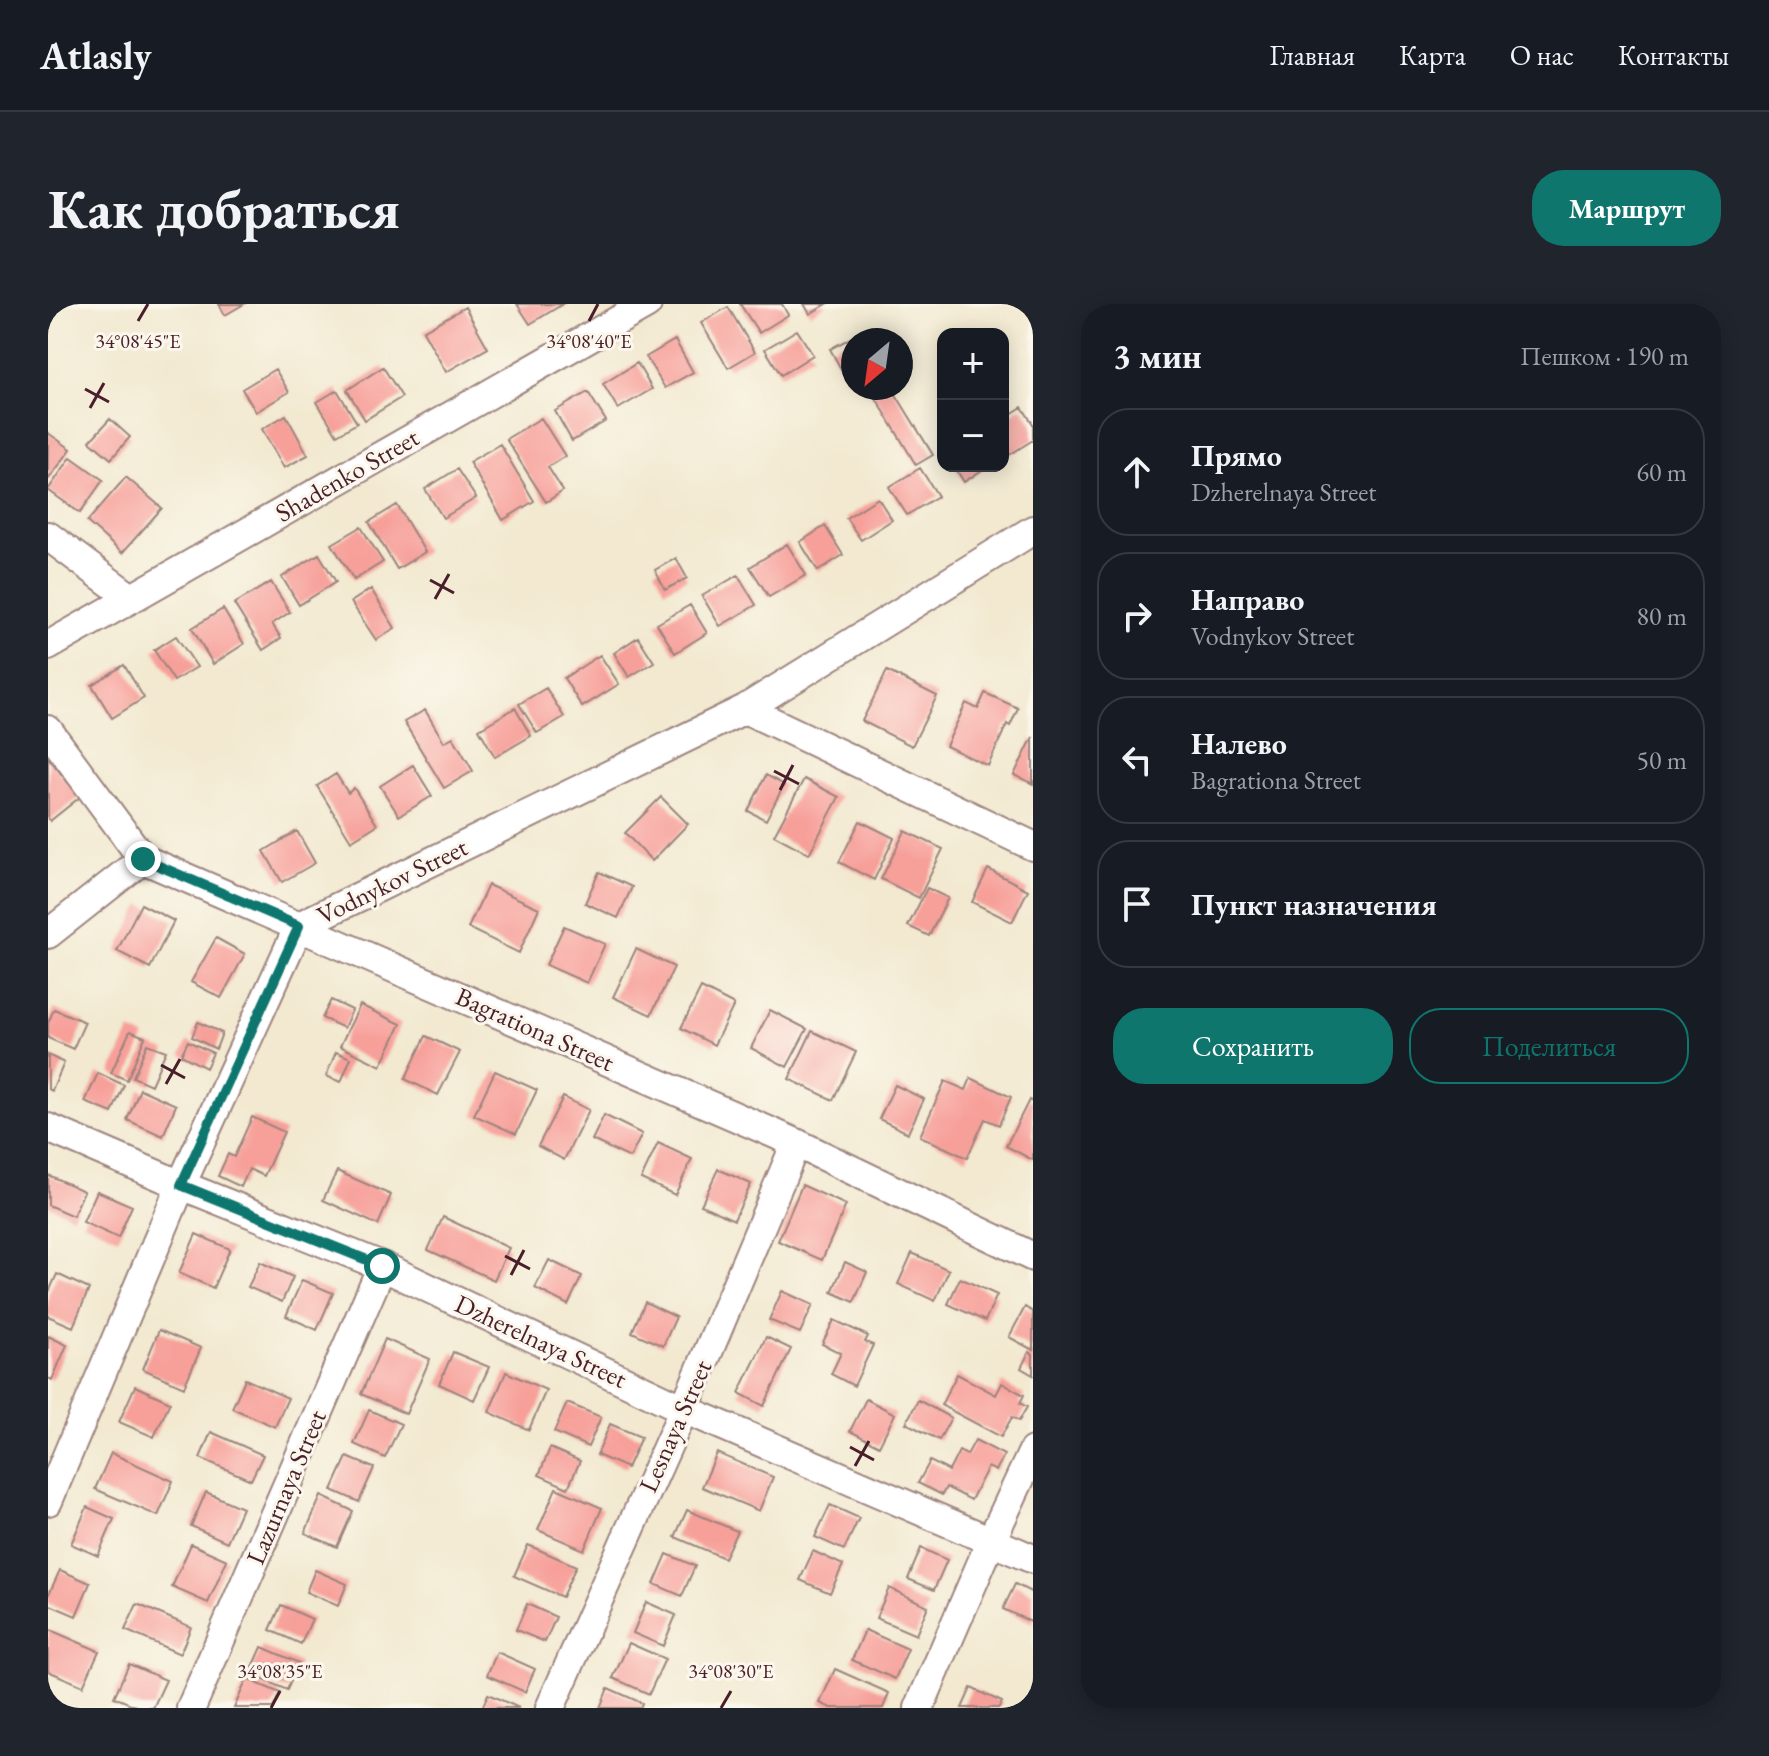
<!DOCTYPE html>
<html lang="ru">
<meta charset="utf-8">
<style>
body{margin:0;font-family:"EB Garamond",serif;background:#20242c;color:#f1f3f6}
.controls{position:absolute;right:24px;top:24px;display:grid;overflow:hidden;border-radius:16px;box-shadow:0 4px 20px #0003}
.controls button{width:72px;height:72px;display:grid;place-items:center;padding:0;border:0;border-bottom:2px solid #363941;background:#171b24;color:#f1f3f6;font:40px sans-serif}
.compass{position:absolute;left:793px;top:24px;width:72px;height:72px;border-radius:50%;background:#171b24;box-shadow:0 4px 20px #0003;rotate:209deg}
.stop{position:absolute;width:24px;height:24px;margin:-18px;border:6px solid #0f766e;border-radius:50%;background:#fff}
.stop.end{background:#0f766e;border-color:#fff;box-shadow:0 2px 8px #0008}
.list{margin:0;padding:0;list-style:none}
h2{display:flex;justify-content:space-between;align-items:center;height:104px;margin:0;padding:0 32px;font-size:34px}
h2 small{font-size:26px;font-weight:400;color:#9ea1a6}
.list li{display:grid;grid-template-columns:52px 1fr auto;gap:24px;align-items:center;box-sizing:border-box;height:128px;margin:0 16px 16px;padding:0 16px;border:2px solid #363941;border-radius:32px}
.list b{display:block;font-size:30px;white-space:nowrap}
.list p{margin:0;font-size:26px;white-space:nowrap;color:#9ea1a6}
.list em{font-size:26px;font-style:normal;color:#9ea1a6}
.actions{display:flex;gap:16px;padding:24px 32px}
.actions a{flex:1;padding:18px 0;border:2px solid #0f766e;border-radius:32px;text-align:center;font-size:28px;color:#0f766e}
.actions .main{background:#0f766e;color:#fff}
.icon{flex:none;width:44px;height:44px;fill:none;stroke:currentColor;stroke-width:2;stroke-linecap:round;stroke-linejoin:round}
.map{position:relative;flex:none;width:985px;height:1404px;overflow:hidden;border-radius:32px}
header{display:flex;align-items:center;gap:48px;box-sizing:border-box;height:112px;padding:0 40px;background:#171b24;border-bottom:2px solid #363941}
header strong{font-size:38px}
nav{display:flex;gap:44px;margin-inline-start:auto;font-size:28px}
.intro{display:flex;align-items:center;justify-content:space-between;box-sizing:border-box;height:192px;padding:0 48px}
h1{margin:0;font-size:56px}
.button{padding:20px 36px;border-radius:32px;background:#0f766e;color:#fff;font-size:28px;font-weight:700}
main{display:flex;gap:48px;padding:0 48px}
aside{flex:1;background:#171b24;border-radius:32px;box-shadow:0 4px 20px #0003}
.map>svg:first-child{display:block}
</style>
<header>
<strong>Atlasly</strong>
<nav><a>Главная</a><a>Карта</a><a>О нас</a><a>Контакты</a></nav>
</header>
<div class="intro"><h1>Как добраться</h1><a class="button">Маршрут</a></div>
<main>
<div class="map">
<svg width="985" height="1404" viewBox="0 0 985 1404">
<rect width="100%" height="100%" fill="#fbf7ec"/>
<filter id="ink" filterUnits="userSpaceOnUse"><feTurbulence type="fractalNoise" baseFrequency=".0125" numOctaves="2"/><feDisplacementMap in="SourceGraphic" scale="16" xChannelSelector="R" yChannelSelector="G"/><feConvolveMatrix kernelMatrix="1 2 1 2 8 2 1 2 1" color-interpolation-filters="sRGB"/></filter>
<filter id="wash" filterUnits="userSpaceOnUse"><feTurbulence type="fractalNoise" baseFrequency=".006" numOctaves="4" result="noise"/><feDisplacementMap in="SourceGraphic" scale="32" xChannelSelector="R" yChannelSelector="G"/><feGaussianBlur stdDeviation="1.8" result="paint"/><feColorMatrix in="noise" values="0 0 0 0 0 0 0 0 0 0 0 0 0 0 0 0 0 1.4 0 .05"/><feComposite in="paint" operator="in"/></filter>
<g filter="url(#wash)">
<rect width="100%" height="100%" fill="#f2e9d0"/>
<g id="blocks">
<path fill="#f79f99" d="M171,0H196L177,11Z
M469,0H515L482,20Z
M692,0H734L740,11L711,29Z
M756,0H779L762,10Z
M417,3L440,44L398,68L375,27Z
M680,3L707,48L680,64L653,19Z
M749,26L765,51L733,71L717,45Z
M817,26L822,36H805V72L799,76L782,45Z
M627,36L645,68L617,84L598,53Z
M589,59L604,85L570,105L555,80Z
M335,63L354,93L317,116L299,86Z
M227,65L241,88L208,108L194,85Z
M822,84H844L885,151L868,161Z
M289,86L309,119L289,131L269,98Z
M540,88L558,117L524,137L507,107Z
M974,103L985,120V136L961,151L955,142V115Z
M238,111L260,151L236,164L214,125Z
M493,114L517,152L500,163L515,187L498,198L458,135Z
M62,115L82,133L63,155L42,137Z
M0,129L23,145L0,176Z
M452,140L486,197L455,216L421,158Z
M23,153L55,176L32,209L0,186Z
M906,162H940L916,178Z
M872,164L890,192L859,211L841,183Z
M409,165L428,194L395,214L377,185Z
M78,173L114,204L74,249L39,218Z
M830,194L844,216L813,236L798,214Z
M349,201L377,248L349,265L321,218Z
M777,222L795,251L770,267L752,238Z
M313,223L335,258L306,276L284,240Z
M739,240L758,271L721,293L702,263Z
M271,250L288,278L251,301L234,273Z
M628,254L639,274L617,286L607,266Z
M690,271L708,301L672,322L654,292Z
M223,278L242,308L224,320L233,334L215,346L186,300Z
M323,285L347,324L328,336L303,298Z
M642,301L659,329L627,349L609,320Z
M175,305L196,340L165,360L144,324Z
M128,332L149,363L126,377L106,346Z
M590,333L606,358L581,373L566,349Z
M552,351L571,380L534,403L516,374Z
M76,361L96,394L64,414L44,381Z
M839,367L889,392L864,442L814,417Z
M498,384L516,413L489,429L471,400Z
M937,389L970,404L962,422L959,420L940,462L898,442L918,399L930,405Z
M467,404L483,432L447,453L431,425Z
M377,406L396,438L405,433L425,467L396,484L356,418Z
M985,433V480L966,471Z
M0,453L21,480L27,476L37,489L2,517L0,514Z
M365,461L384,492L351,512L332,482Z
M288,470L300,489L306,484L329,521L303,537L269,482Z
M718,471L736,481L718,516L700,507Z
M756,475L791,493L761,550L726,531Z
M613,493L640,520L604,557L577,529Z
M812,517L846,534L826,576L791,558Z
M249,527L267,559L234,578L216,547Z
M857,527L895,545L871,594L833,575Z
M940,565L980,586L964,618L924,598Z
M551,568L584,583L570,614L537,599Z
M440,581L491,604L471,649L420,624Z
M879,584L900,594L881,632L860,622Z
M93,600L126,617L102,664L69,647Z
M516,622L557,640L539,679L498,661Z
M168,634L197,650L173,694L143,678Z
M588,645L626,663L603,711L565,693Z
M653,684L686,701L666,741L633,724Z
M283,696L304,706L296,724L274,714Z
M312,701L353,720L333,762L292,742Z
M6,705L37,718L25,745L0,734V719Z
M722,706L759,725L739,763L703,744Z
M150,718L174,729L168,745L144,733Z
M82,727L97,733L79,776L63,769Z
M764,727L808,748L785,796L741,775Z
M378,732L412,748L390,791L357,775Z
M140,737L165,749L158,764L133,751Z
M99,740L118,747L103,781L85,773Z
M288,748L303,754L293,778L278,772Z
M0,751L16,759L4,787L0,785Z
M447,767L489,786L468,830L426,811Z
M50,769L76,781L64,809L37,798Z
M923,774L963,793L951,821L937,815L919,854L872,832L897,777L918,786Z
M847,781L876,795L860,829L831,815Z
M92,785L128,801L115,832L79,816Z
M515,793L541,806L516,856L490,842Z
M981,796L985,798V856L958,842Z
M556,811L594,830L582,854L544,836Z
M204,813L236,828L216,872L201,865L193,883L170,872L180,850L186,853Z
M610,839L644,855L627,891L593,875Z
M670,865L703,880L686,916L653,901Z
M289,867L343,891L330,921L275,896Z
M0,871L36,887L25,912L0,901Z
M754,881L798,901L774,956L730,937Z
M49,887L84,902L70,934L35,918Z
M395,913L461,944L446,976L380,946Z
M148,930L182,945L165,984L131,969Z
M864,949L901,966L887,997L850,980Z
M501,956L534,972L520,1001L487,984Z
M212,958L245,973L234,998L200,983Z
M797,958L819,968L806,998L784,988Z
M9,970L41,985L25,1023L0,1012V990Z
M912,974L949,991L937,1017L900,1000Z
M254,976L285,989L269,1026L238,1012Z
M734,987L765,1001L752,1029L721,1016Z
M597,998L628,1013L615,1042L584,1028Z
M977,1003L985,1008V1046L961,1033Z
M786,1016L820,1032L817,1038L825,1041L806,1082L783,1070L793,1049L774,1040Z
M111,1026L153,1044L136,1083L95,1065Z
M0,1032L19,1041L4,1076L0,1074Z
M718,1033L743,1045L716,1102L691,1089Z
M337,1035L382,1055L358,1110L313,1090Z
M405,1048L441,1063L426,1096L391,1080Z
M981,1048L985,1050V1071L973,1064Z
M458,1068L498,1086L481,1126L441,1108Z
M909,1070L948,1091L954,1079L976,1091L972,1099L979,1103L971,1117L964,1113L953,1133L893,1101Z
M197,1075L240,1094L227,1123L184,1104Z
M87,1082L122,1098L106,1133L71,1118Z
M818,1095L847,1110L831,1142L802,1127Z
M870,1096L903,1114L891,1136L858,1119Z
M519,1099L553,1113L540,1143L506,1128Z
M321,1106L353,1120L337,1154L306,1140Z
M562,1120L593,1133L579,1164L549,1151Z
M163,1128L215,1151L203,1176L152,1154Z
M927,1136L956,1151L948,1167L940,1163L923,1196L898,1183L894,1191L870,1179L882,1157L901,1167L911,1147L919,1151Z
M502,1144L532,1157L520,1184L491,1171Z
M63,1149L125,1177L110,1212L47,1185Z
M669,1149L725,1173L711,1207L654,1183Z
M299,1153L326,1164L311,1198L284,1186Z
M508,1184L554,1204L536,1246L490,1226Z
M158,1188L194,1204L179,1238L143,1222Z
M273,1192L305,1207L289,1243L257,1229Z
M782,1201L811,1214L796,1246L767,1233Z
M39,1203L66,1215L50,1252L23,1240Z
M639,1206L689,1227L676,1254L627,1233Z
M143,1240L179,1256L160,1299L124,1283Z
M480,1241L528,1262L514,1293L466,1272Z
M873,1244L899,1256L886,1286L860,1275Z
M765,1247L795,1261L782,1289L752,1276Z
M619,1250L647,1262L634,1292L606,1280Z
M12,1266L42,1279L28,1312L0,1300V1292Z
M267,1266L299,1280L290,1302L258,1288Z
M967,1280L985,1289V1319L955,1305Z
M841,1284L880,1302L868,1331L828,1314Z
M598,1298L628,1311L615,1342L585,1329Z
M89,1300L143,1323L132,1350L77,1326Z
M479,1300L508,1313L497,1338L468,1326Z
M233,1301L264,1315L253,1340L222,1326Z
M0,1325L51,1347L35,1382L0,1367Z
M817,1326L860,1345L847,1375L804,1356Z
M581,1339L617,1355L601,1390L565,1374Z
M214,1343L251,1359L239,1386L202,1370Z
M449,1348L487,1365L477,1388L439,1371Z
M81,1360L118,1376L105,1404H92L66,1393Z
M787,1365L841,1389L835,1404H783L772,1399Z
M199,1375L232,1389L225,1404H186Z
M560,1384L594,1399L592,1404H552Z
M923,1384L954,1398L951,1404H914Z
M440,1390L471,1404H434Z"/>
</g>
</g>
<g filter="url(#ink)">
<use href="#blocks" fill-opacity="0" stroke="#9e847e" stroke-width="2"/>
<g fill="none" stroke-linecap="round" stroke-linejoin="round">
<defs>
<path id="minor" d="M0,232L83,294
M0,342L599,0
M697,405L985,542
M0,426L95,555
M0,630L95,555L748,839L985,953
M0,824L133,881L334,962L636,1105L985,1255
M0,1197L133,881L251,622L697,405L985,226
M143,1404L334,962
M502,1404L636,1105L748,839
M871,1404L943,1237L985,1147"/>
</defs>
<use href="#minor" stroke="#9e847e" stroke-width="32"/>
<use href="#minor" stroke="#fff" stroke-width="28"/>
</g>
</g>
<g fill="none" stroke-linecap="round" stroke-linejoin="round" filter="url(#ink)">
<path stroke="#0f766e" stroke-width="10" d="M95,555L251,622L133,881L334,962"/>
</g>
<path fill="none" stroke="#4a1f2b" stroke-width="3" d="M90,17L100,0M541,17L550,0M37,85L61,98M42,104L56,79M382,276L406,289M387,295L401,270M726,467L751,480M732,486L745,461M113,761L137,774M118,780L132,755M457,952L482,965M463,971L476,946M802,1143L826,1156M807,1162L821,1137M223,1404L232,1387M673,1404L683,1387"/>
<g text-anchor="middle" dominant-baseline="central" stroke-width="6" stroke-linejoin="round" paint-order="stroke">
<g font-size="26" fill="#4a1f2b" stroke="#fbf7ec">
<text transform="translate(299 171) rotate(-30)">Shadenko Street</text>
<text transform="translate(344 577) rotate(-26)">Vodnykov Street</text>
<text transform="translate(487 725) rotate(24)">Bagrationa Street</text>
<text transform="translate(493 1037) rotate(25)">Dzherelnaya Street</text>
<text transform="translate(627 1122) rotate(-66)">Lesnaya Street</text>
<text transform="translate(238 1183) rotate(-67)">Lazurnaya Street</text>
</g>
</g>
<g font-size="20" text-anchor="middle" fill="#4a1f2b" stroke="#fbf7ec" stroke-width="6" stroke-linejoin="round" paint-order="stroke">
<text x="90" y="44">34°08'45"E</text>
<text x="541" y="44">34°08'40"E</text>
<text x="232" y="1374">34°08'35"E</text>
<text x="683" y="1374">34°08'30"E</text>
</g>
</svg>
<div class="controls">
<button>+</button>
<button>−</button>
</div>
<svg class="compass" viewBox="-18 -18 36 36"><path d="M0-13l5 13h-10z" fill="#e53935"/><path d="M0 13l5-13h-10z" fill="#9ea1a6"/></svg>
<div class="stop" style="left:334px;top:962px"></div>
<div class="stop end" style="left:95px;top:555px"></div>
</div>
<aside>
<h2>3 мин<small>Пешком · 190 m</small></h2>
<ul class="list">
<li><svg class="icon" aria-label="ahead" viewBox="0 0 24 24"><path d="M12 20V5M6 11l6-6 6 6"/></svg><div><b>Прямо</b><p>Dzherelnaya Street</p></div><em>60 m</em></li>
<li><svg class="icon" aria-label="right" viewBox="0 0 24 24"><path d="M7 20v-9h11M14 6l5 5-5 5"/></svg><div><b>Направо</b><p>Vodnykov Street</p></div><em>80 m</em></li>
<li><svg class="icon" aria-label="left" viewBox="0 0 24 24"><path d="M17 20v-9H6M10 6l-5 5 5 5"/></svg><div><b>Налево</b><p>Bagrationa Street</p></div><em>50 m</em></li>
<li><svg class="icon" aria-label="arrive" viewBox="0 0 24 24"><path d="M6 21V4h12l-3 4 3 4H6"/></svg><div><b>Пункт назначения</b></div></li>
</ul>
<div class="actions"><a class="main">Сохранить</a><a>Поделиться</a></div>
</aside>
</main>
